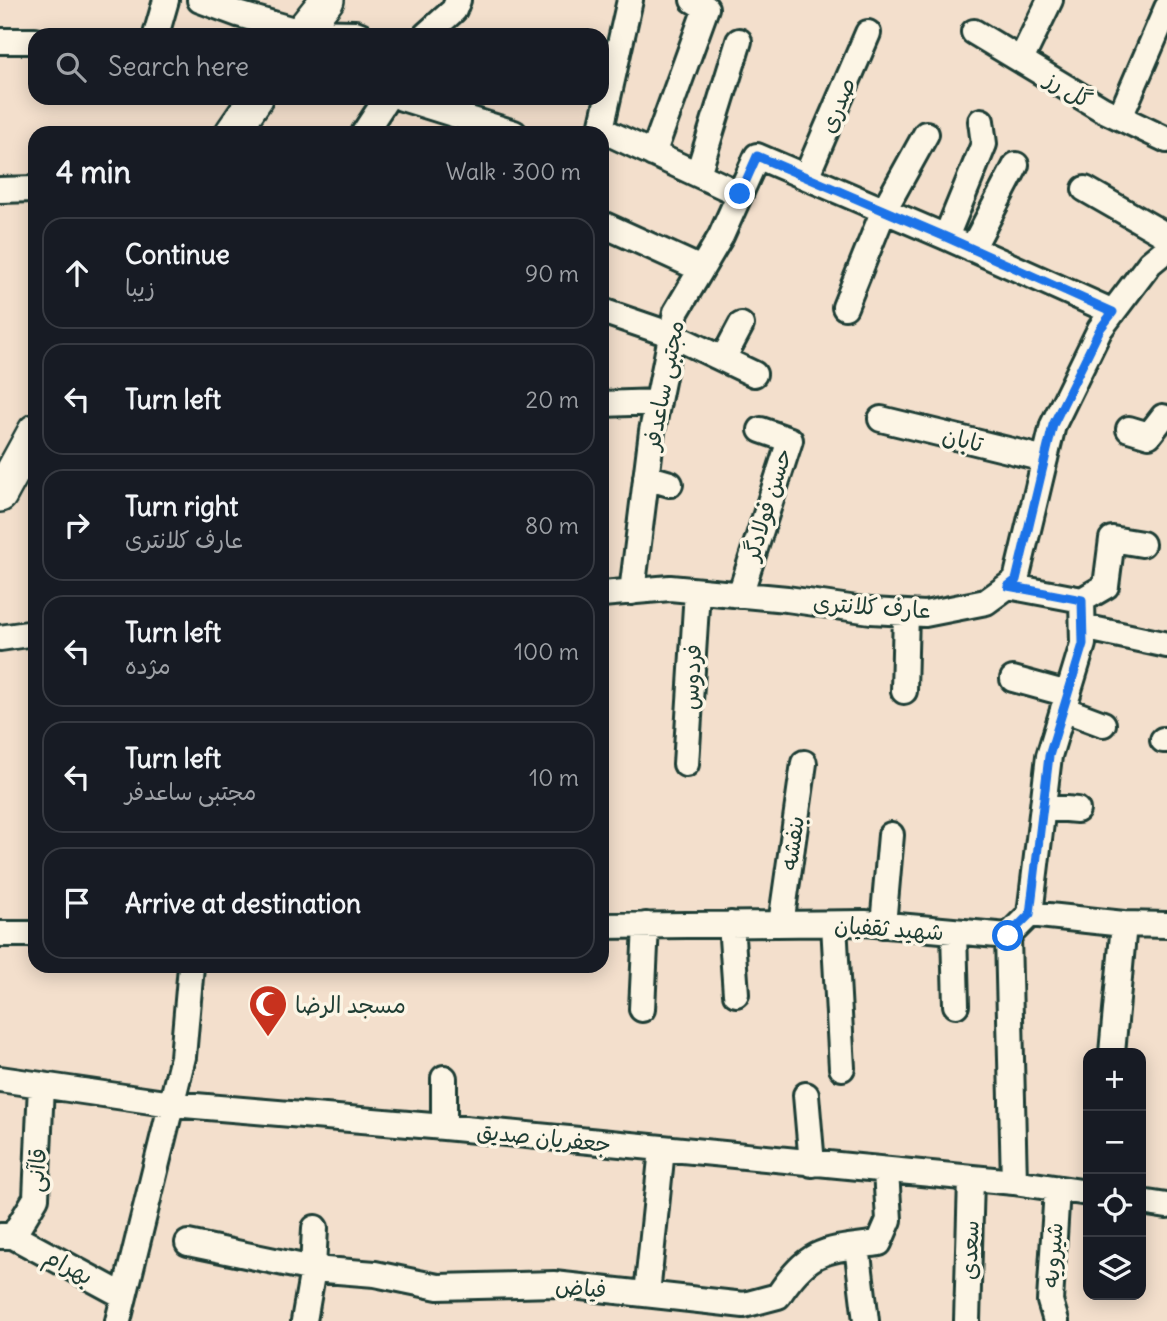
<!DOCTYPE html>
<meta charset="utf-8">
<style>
body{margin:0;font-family:Delius,"Playpen Sans Arabic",sans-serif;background:#242831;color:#f1f3f6}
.controls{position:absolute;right:21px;bottom:21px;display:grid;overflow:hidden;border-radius:14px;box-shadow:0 4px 18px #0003}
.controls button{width:63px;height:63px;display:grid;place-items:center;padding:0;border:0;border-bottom:2px solid #363941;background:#171b24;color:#f1f3f6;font:35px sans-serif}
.stop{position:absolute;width:21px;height:21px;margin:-16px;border:5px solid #1a73e8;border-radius:50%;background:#fff}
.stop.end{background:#1a73e8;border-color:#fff;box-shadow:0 2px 7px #0008}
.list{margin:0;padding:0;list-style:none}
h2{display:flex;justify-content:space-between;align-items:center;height:91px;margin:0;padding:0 28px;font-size:30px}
h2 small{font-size:23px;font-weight:400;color:#9ea1a6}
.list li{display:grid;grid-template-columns:46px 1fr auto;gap:21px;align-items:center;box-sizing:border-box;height:112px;margin:0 14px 14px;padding:0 14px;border:2px solid #363941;border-radius:21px}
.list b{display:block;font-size:26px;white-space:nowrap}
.list p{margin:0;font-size:23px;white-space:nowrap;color:#9ea1a6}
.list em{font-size:23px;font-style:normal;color:#9ea1a6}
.icon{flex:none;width:38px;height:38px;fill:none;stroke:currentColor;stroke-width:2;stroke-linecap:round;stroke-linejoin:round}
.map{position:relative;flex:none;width:1167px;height:1321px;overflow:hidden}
.search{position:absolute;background:#171b24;box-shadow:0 4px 18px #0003;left:28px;top:28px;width:581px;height:77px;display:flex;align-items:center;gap:18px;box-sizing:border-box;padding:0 24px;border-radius:21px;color:#9ea1a6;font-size:26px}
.panel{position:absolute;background:#171b24;box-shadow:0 4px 18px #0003;left:28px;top:126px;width:581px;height:847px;border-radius:21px}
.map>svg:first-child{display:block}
</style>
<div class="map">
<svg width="1167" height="1321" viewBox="0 0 1167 1321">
<rect width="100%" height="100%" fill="#f3dfcc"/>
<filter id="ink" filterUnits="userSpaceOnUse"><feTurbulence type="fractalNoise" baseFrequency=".0143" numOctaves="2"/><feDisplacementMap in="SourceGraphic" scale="14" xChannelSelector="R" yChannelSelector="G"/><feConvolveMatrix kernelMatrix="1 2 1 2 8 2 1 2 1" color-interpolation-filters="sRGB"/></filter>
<g filter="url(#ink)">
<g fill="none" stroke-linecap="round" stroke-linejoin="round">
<defs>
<path id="street" d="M200,0L238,14L301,32L355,33L360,35
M974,32L1102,109L1167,140
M156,35L166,0
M426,35L454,10L458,0
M0,41H35
M1021,60L1050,0
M402,98L514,133
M1120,117L1167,8
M600,129L740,194
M364,133L387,98
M600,133L630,0
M653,154L706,8L693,0
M698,174L739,41
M806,177L868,33
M1085,189L1167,236
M0,190L35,189
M602,224L701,269
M946,237L984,144L981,121
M972,249L1016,165
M845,307L884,210L926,134
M602,311L672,335L754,374
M723,359L741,325
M602,404L658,402
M881,419L1045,459
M1129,429L1149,435L1163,417
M646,477L670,484
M1008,586L1082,600L1106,586L1112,539L1142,544
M632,592L652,431L676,312L721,236L757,156L946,237L1113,312
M602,594L670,588L787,599L871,611L925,614L986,602L1016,580L1053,425L1100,329L1150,263L1167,249
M740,595L790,440L761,430
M1083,627L1167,645
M0,638L35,633
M1013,679L1068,694
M904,691L906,613
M1063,709L1103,724
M1163,740H1167
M686,764L697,591
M1043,807L1077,810
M1030,914L1049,756L1083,644L1082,600
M731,924L736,994
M781,924L804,763
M834,924L842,1068
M883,925L891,835
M602,926L865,923L1008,936L1030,914L1124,924L1167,925
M954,932L956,1005
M0,934H35
M1008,936L1014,1182
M642,1009L646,925
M1112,1053L1124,924
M0,1079L172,1104L444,1127L1014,1182L1088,1193
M806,1095L812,1164
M444,1127V1078
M1141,1202L1167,1206
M0,1236H13L36,1198L41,1085
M13,1236L124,1296
M188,1243L313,1269L375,1274L438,1287L554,1284L744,1305L778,1296C810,1248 825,1250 879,1243L889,1220L886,1171
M857,1246L866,1321
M647,1294L662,1149
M118,1321L183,1057L191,966
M304,1321L313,1269L315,1228
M967,1321L971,1179
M1056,1321L1050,1301L1057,1189"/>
<path id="secondary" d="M299,35L327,0
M232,133L256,98
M0,495L35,431"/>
</defs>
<use href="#street" stroke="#1f3d34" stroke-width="30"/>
<use href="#secondary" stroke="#1f3d34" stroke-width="38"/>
<use href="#street" stroke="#fcf5e5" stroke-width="24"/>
<use href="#secondary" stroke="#fcf5e5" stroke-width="33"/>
</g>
</g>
<g fill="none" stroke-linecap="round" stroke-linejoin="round" filter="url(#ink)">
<path stroke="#1a73e8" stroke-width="9" d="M740,194L757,156L946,237L1113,312L1100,329L1053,425L1016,580L1008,586L1082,600L1083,644L1049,756L1030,914L1008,936"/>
</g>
<defs>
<symbol id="mosque-pin" viewBox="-11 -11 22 30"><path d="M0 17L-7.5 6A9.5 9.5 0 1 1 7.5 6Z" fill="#c8321e" stroke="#fcf5e5"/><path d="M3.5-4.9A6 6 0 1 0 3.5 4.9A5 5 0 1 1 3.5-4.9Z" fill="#fff"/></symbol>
</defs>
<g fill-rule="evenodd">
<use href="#mosque-pin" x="246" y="982" width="44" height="60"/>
</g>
<g text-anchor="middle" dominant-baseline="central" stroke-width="7" stroke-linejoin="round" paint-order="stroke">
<g font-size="23" fill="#1f3d34" stroke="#fcf5e5">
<text transform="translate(1069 89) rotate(31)">گل رز</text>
<text transform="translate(837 105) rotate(-67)">صدری</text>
<text transform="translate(663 385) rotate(-79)">مجتبی ساعدفر</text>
<text transform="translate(963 439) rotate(14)">تابان</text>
<text transform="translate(767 504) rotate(-73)">حسن فولادگر</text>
<text transform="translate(872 606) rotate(4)">عارف کلانتری</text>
<text transform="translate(691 677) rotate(-87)">فردوس</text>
<text transform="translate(792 843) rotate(-82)">بنفشه</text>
<text transform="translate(889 928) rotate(4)">شهید ثقفیان</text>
<text transform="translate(544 1137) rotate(6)">جعفریان صدیق</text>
<text transform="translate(36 1170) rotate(-85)">قاآنی</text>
<text transform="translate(969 1250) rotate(-88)">سعدی</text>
<text transform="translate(1052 1255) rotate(-86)">شیرویه</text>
<text transform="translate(69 1266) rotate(28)">بهرام</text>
<text transform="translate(581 1287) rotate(5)">فیاض</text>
</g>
<g font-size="23" fill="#1f3d34" stroke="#fcf5e5" text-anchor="start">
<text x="295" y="1004">مسجد الرضا</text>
</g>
</g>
</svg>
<div class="controls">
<button>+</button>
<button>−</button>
<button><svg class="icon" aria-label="locate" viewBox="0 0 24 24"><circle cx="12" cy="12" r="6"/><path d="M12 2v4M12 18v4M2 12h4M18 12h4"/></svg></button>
<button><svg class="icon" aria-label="layers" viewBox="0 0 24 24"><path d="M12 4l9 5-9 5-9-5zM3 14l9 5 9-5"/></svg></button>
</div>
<div class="stop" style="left:1008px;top:936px"></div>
<div class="stop end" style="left:740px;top:194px"></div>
<div class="search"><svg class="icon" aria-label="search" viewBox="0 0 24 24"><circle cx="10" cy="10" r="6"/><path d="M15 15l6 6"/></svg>Search here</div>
<section class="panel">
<h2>4 min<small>Walk · 300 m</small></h2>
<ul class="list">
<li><svg class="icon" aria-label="ahead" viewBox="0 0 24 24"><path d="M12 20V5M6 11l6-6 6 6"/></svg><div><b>Continue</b><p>زیبا</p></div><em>90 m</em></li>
<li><svg class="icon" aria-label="left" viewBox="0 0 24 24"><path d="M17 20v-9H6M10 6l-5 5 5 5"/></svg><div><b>Turn left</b></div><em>20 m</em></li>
<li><svg class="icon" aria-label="right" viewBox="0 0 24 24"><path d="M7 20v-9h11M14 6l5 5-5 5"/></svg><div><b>Turn right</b><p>عارف کلانتری</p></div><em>80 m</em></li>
<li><svg class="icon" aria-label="left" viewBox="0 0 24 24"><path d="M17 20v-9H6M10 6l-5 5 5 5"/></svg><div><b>Turn left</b><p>مژده</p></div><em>100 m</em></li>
<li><svg class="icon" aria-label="left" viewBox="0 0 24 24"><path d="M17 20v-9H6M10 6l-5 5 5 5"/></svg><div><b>Turn left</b><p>مجتبی ساعدفر</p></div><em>10 m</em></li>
<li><svg class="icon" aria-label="arrive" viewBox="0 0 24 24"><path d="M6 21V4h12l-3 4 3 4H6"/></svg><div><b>Arrive at destination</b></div></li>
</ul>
</section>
</div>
